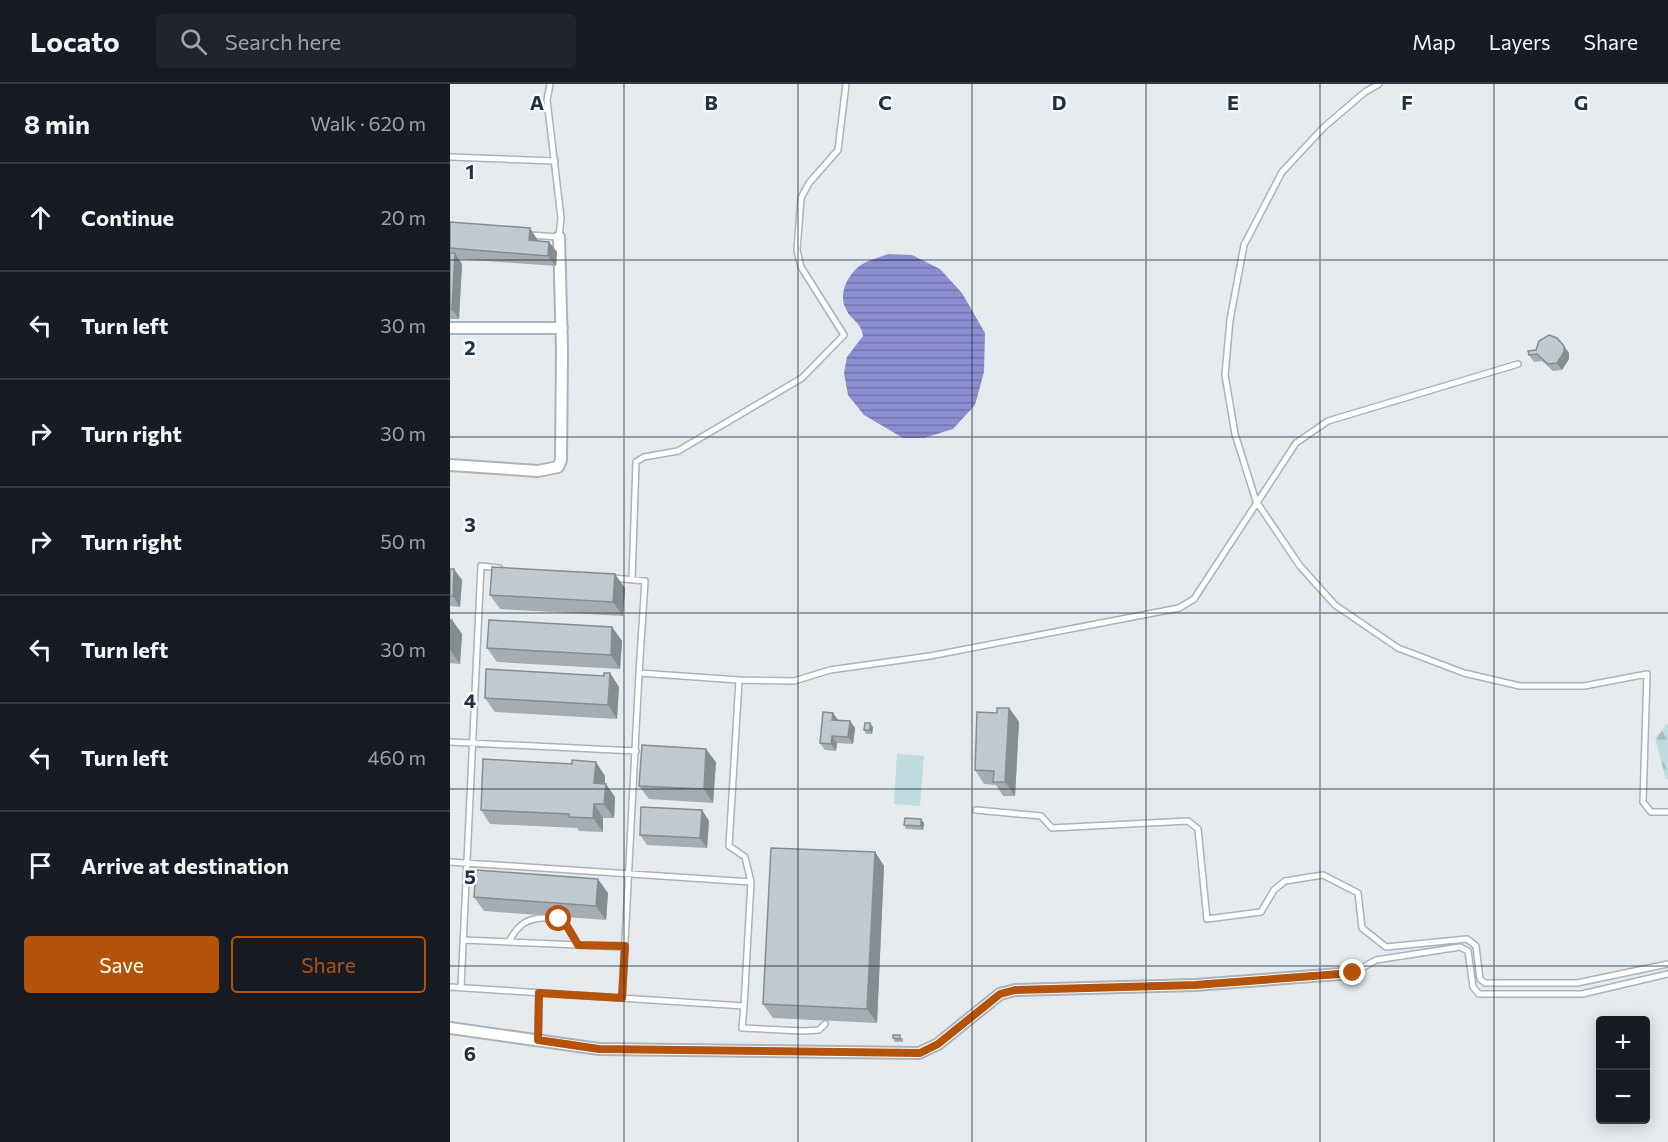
<!DOCTYPE html>
<meta charset="utf-8">
<style>
body{margin:0;font-family:Commissioner,sans-serif;background:#20242c;color:#f1f3f6}
.controls{position:absolute;right:18px;bottom:18px;display:grid;overflow:hidden;border-radius:6px;box-shadow:0 3px 15px #0003}
.controls button{width:54px;height:54px;display:grid;place-items:center;padding:0;border:0;border-bottom:2px solid #363941;background:#171b24;color:#f1f3f6;font:30px sans-serif}
.stop{position:absolute;width:18px;height:18px;margin:-14px;border:4px solid #b45309;border-radius:50%;background:#fff}
.stop.end{background:#b45309;border-color:#fff;box-shadow:0 2px 6px #0008}
.list{margin:0;padding:0;list-style:none}
h2{display:flex;justify-content:space-between;align-items:center;height:78px;margin:0;padding:0 24px;font-size:26px}
h2 small{font-size:20px;font-weight:400;color:#9ea1a6}
.list li{display:grid;grid-template-columns:39px 1fr auto;gap:18px;align-items:center;box-sizing:border-box;height:108px;padding:0 24px;border-top:2px solid #363941}
.list b{display:block;font-size:22px;white-space:nowrap}
.list em{font-size:20px;font-style:normal;color:#9ea1a6}
.actions{display:flex;gap:12px;padding:18px 24px}
.actions a{flex:1;padding:14px 0;border:2px solid #b45309;border-radius:6px;text-align:center;font-size:21px;color:#b45309}
.actions .main{background:#b45309;color:#fff}
.icon{flex:none;width:33px;height:33px;fill:none;stroke:currentColor;stroke-width:2;stroke-linecap:round;stroke-linejoin:round}
.map{position:relative;flex:none;width:1218px;height:1058px;overflow:hidden}
header{display:flex;align-items:center;gap:36px;box-sizing:border-box;height:84px;padding:0 30px;background:#171b24;border-bottom:2px solid #363941}
header strong{font-size:28px}
nav{display:flex;gap:33px;margin-inline-start:auto;font-size:21px}
.search{width:420px;height:54px;background:#20242c;display:flex;align-items:center;gap:15px;box-sizing:border-box;padding:0 21px;border-radius:6px;color:#9ea1a6;font-size:22px}
main{display:flex}
aside{flex:1;background:#171b24}
.map>svg:first-child{display:block}
</style>
<header>
<strong>Locato</strong>
<div class="search"><svg class="icon" aria-label="search" viewBox="0 0 24 24"><circle cx="10" cy="10" r="6"/><path d="M15 15l6 6"/></svg>Search here</div>
<nav><a>Map</a><a>Layers</a><a>Share</a></nav>
</header>
<main>
<aside>
<h2>8 min<small>Walk · 620 m</small></h2>
<ul class="list">
<li><svg class="icon" aria-label="ahead" viewBox="0 0 24 24"><path d="M12 20V5M6 11l6-6 6 6"/></svg><div><b>Continue</b></div><em>20 m</em></li>
<li><svg class="icon" aria-label="left" viewBox="0 0 24 24"><path d="M17 20v-9H6M10 6l-5 5 5 5"/></svg><div><b>Turn left</b></div><em>30 m</em></li>
<li><svg class="icon" aria-label="right" viewBox="0 0 24 24"><path d="M7 20v-9h11M14 6l5 5-5 5"/></svg><div><b>Turn right</b></div><em>30 m</em></li>
<li><svg class="icon" aria-label="right" viewBox="0 0 24 24"><path d="M7 20v-9h11M14 6l5 5-5 5"/></svg><div><b>Turn right</b></div><em>50 m</em></li>
<li><svg class="icon" aria-label="left" viewBox="0 0 24 24"><path d="M17 20v-9H6M10 6l-5 5 5 5"/></svg><div><b>Turn left</b></div><em>30 m</em></li>
<li><svg class="icon" aria-label="left" viewBox="0 0 24 24"><path d="M17 20v-9H6M10 6l-5 5 5 5"/></svg><div><b>Turn left</b></div><em>460 m</em></li>
<li><svg class="icon" aria-label="arrive" viewBox="0 0 24 24"><path d="M6 21V4h12l-3 4 3 4H6"/></svg><div><b>Arrive at destination</b></div></li>
</ul>
<div class="actions"><a class="main">Save</a><a>Share</a></div>
</aside>
<div class="map">
<svg width="1218" height="1058" viewBox="0 0 1218 1058">
<defs>
<pattern id="forest-firs" width="22" height="20" patternUnits="userSpaceOnUse" patternTransform="scale(1.5)"><rect width="22" height="20" fill="#bedbdf"/><path d="M5 1l3.5 6h-7zM16 11l3.5 6h-7z" fill="#a3bcc0"/></pattern>
<pattern id="water-rules" width="6" height="5" patternUnits="userSpaceOnUse" patternTransform="scale(1.5)"><rect width="6" height="5" fill="#8d8dd2"/><path d="M0 2.5h6" fill="none" stroke="#7374ac"/></pattern>
</defs>
<rect width="100%" height="100%" fill="#e5eaee"/>
<path fill="url(#forest-firs)" d="M1218,639V695H1216L1205,654Z"/>
<path fill="#bedbdf" d="M447,670L474,672L470,722L444,720Z"/>
<path fill="url(#water-rules)" d="M438,170L462,171L490,185L512,209L535,249L534,288L525,321L503,345L474,354H453L414,331L398,311L394,289L397,273L413,252C411,237 401,237 396,225C387,208 400,186 416,178C423,175 431,173 438,170Z"/>
<g fill="none" stroke-linecap="round" stroke-linejoin="round">
<defs>
<path id="lane" d="M929,0L915,8L874,43L832,88L794,161L780,236L775,291L785,350L806,417L850,482L885,521L948,564L1014,589L1070,602H1134L1197,590L1193,718L1201,728H1218
M0,73L105,77
M79,151L109,153L111,134L97,16L100,0
M163,494L195,497L189,589
M182,496L186,378L194,373L228,367L352,294L394,251L351,183L347,166L351,114L359,99L388,66L396,0
M289,596L344,597L380,586L480,572L729,524L744,515L846,359L878,337L1068,280
M0,658L186,667
M526,726L591,732L602,744L738,737L748,745L757,835L811,828L824,806L835,797L873,791L908,809L912,844L936,863L1017,855L1026,862L1030,895L1035,899H1127L1218,880
M0,778L301,798
M14,856L175,863
M59,858C67,841 78,833 97,834C101,834 107,834 111,837C119,842 123,853 128,861
M903,889L926,876L1010,863L1018,867L1023,903L1029,910H1132L1218,890
M0,903C98,910 196,916 294,922L301,798L295,773L279,762L289,596L189,589L172,914
M11,903L31,482L49,484
M294,922L292,944L353,947L369,946L375,940
M88,956L89,909"/>
<path id="street" d="M0,244H112
M0,381L88,387L108,383L111,376L112,266L109,153
M0,944L149,965L469,969L488,960L550,910L565,906L745,901L903,889"/>
</defs>
<use href="#lane" stroke="#abb2ba" stroke-width="8"/>
<use href="#street" stroke="#abb2ba" stroke-width="14"/>
<use href="#lane" stroke="#fff" stroke-width="5"/>
<use href="#street" stroke="#fff" stroke-width="10"/>
</g>
<path fill="#a5adb2" d="M0,138L87,155V157L99,158L107,168L106,182L8,175L12,180L9,235H0Z
M1086,266L1119,269V275L1112,286L1103,287L1092,277L1084,278L1079,271Z
M0,485L12,496L10,523L0,522Z
M175,504L173,532L50,525L40,511Z
M0,536H2L12,550L10,580L0,579Z
M162,543L172,557L170,585L47,578L37,564Z
M160,589L169,603L167,635L45,628L35,614L154,592Z
M559,624L569,638L565,712H553L546,701L534,700L525,686L547,629Z
M383,629L388,636L400,637L405,644L403,660L387,659L386,667L375,666L370,659Z
M423,643L422,650H416L414,646Z
M266,678L263,719L199,715L189,702Z
M122,680L155,692V699L165,713L164,734H153V748L129,747L127,744L40,740L31,726Z
M252,726L259,737L257,764L197,761L190,751Z
M474,739L473,746L456,745L454,741Z
M425,768L434,782L427,939L323,934L313,920Z
M158,809L156,836L34,827L24,813Z
M443,954H453V958H445Z"/>
<path fill="#868d91" d="M80,144L87,155L86,166L79,156Z
M99,158L107,168L106,182L98,172Z
M5,169L12,180L9,235L2,225Z
M1114,262L1119,269V275L1112,286L1107,279Z
M4,485L12,496L10,523L3,512Z
M165,490L175,504L173,532L163,518Z
M2,536L12,550L10,580L0,566Z
M162,543L172,557L170,585L161,571Z
M160,589L169,603L167,635L158,621Z
M559,624L569,638L565,712L555,698Z
M383,629L388,636L387,643L382,636Z
M400,637L405,644L403,660L398,653Z
M420,639L423,643L422,650L420,646Z
M382,652L387,659L386,667L381,660Z
M256,665L266,678L263,719L254,705Z
M146,678L155,692L154,713L144,699Z
M156,700L165,713L164,734L154,720Z
M144,720L153,734V748L143,734Z
M252,726L259,737L257,764L250,754Z
M471,735L474,739L473,746L471,742Z
M425,768L434,782L427,939L417,925Z
M148,795L158,809L156,836L146,822Z"/>
<path fill="#c0c9cf" stroke="#868d91" stroke-width="1.5" d="M0,138L80,144L79,156L99,158L98,172L0,164Z
M0,169H5L2,225H0Z
M1099,251L1107,254L1114,262V268L1107,279L1098,280L1087,270L1079,271L1078,267L1086,266L1089,257Z
M42,483L165,490L163,518L40,511Z
M0,485H4L3,512H0Z
M0,536H2L0,566Z
M39,536L162,543L161,571L37,564Z
M36,585L154,592V589H160L158,621L35,614Z
M547,624H559L555,698H543L544,687L525,686L527,628L547,629Z
M373,628L383,629L382,636L400,637L398,653L382,652L381,660L370,659Z
M415,639H420V646H414Z
M192,661L256,665L254,705L189,702Z
M33,675L122,680V676L146,678L144,699L156,700L154,720H144L143,734L119,733V730L31,726Z
M191,723L252,726L250,754L190,751Z
M455,734L471,735V742L454,741Z
M321,764L425,768L417,925L313,920Z
M26,786L148,795L146,822L24,813Z
M443,951H450V955L443,954Z"/>
<g fill="none" stroke-linecap="round" stroke-linejoin="round">
<path stroke="#b45309" stroke-width="8" d="M109,835L117,842L128,861L175,862L172,914L89,909L88,956L149,965L470,969L488,960L550,910L565,906L745,901L903,889"/>
</g>
<path fill="none" stroke="#233040" stroke-width="1.5" stroke-opacity="0.55" d="M174,0V1058M348,0V1058M522,0V1058M696,0V1058M870,0V1058M1044,0V1058M0,176H1218M0,353H1218M0,529H1218M0,705H1218M0,882H1218"/>
<g font-size="20" text-anchor="middle" font-weight="bold" fill="#233040" stroke="#f5f8fa" stroke-width="5" stroke-linejoin="round" paint-order="stroke">
<text x="87" y="26">A</text>
<text x="261" y="26">B</text>
<text x="435" y="26">C</text>
<text x="609" y="26">D</text>
<text x="783" y="26">E</text>
<text x="957" y="26">F</text>
<text x="1131" y="26">G</text>
<text x="20" y="95">1</text>
<text x="20" y="271">2</text>
<text x="20" y="448">3</text>
<text x="20" y="624">4</text>
<text x="20" y="800">5</text>
<text x="20" y="977">6</text>
</g>
</svg>
<div class="controls">
<button>+</button>
<button>−</button>
</div>
<div class="stop" style="left:109px;top:835px"></div>
<div class="stop end" style="left:903px;top:889px"></div>
</div>
</main>
